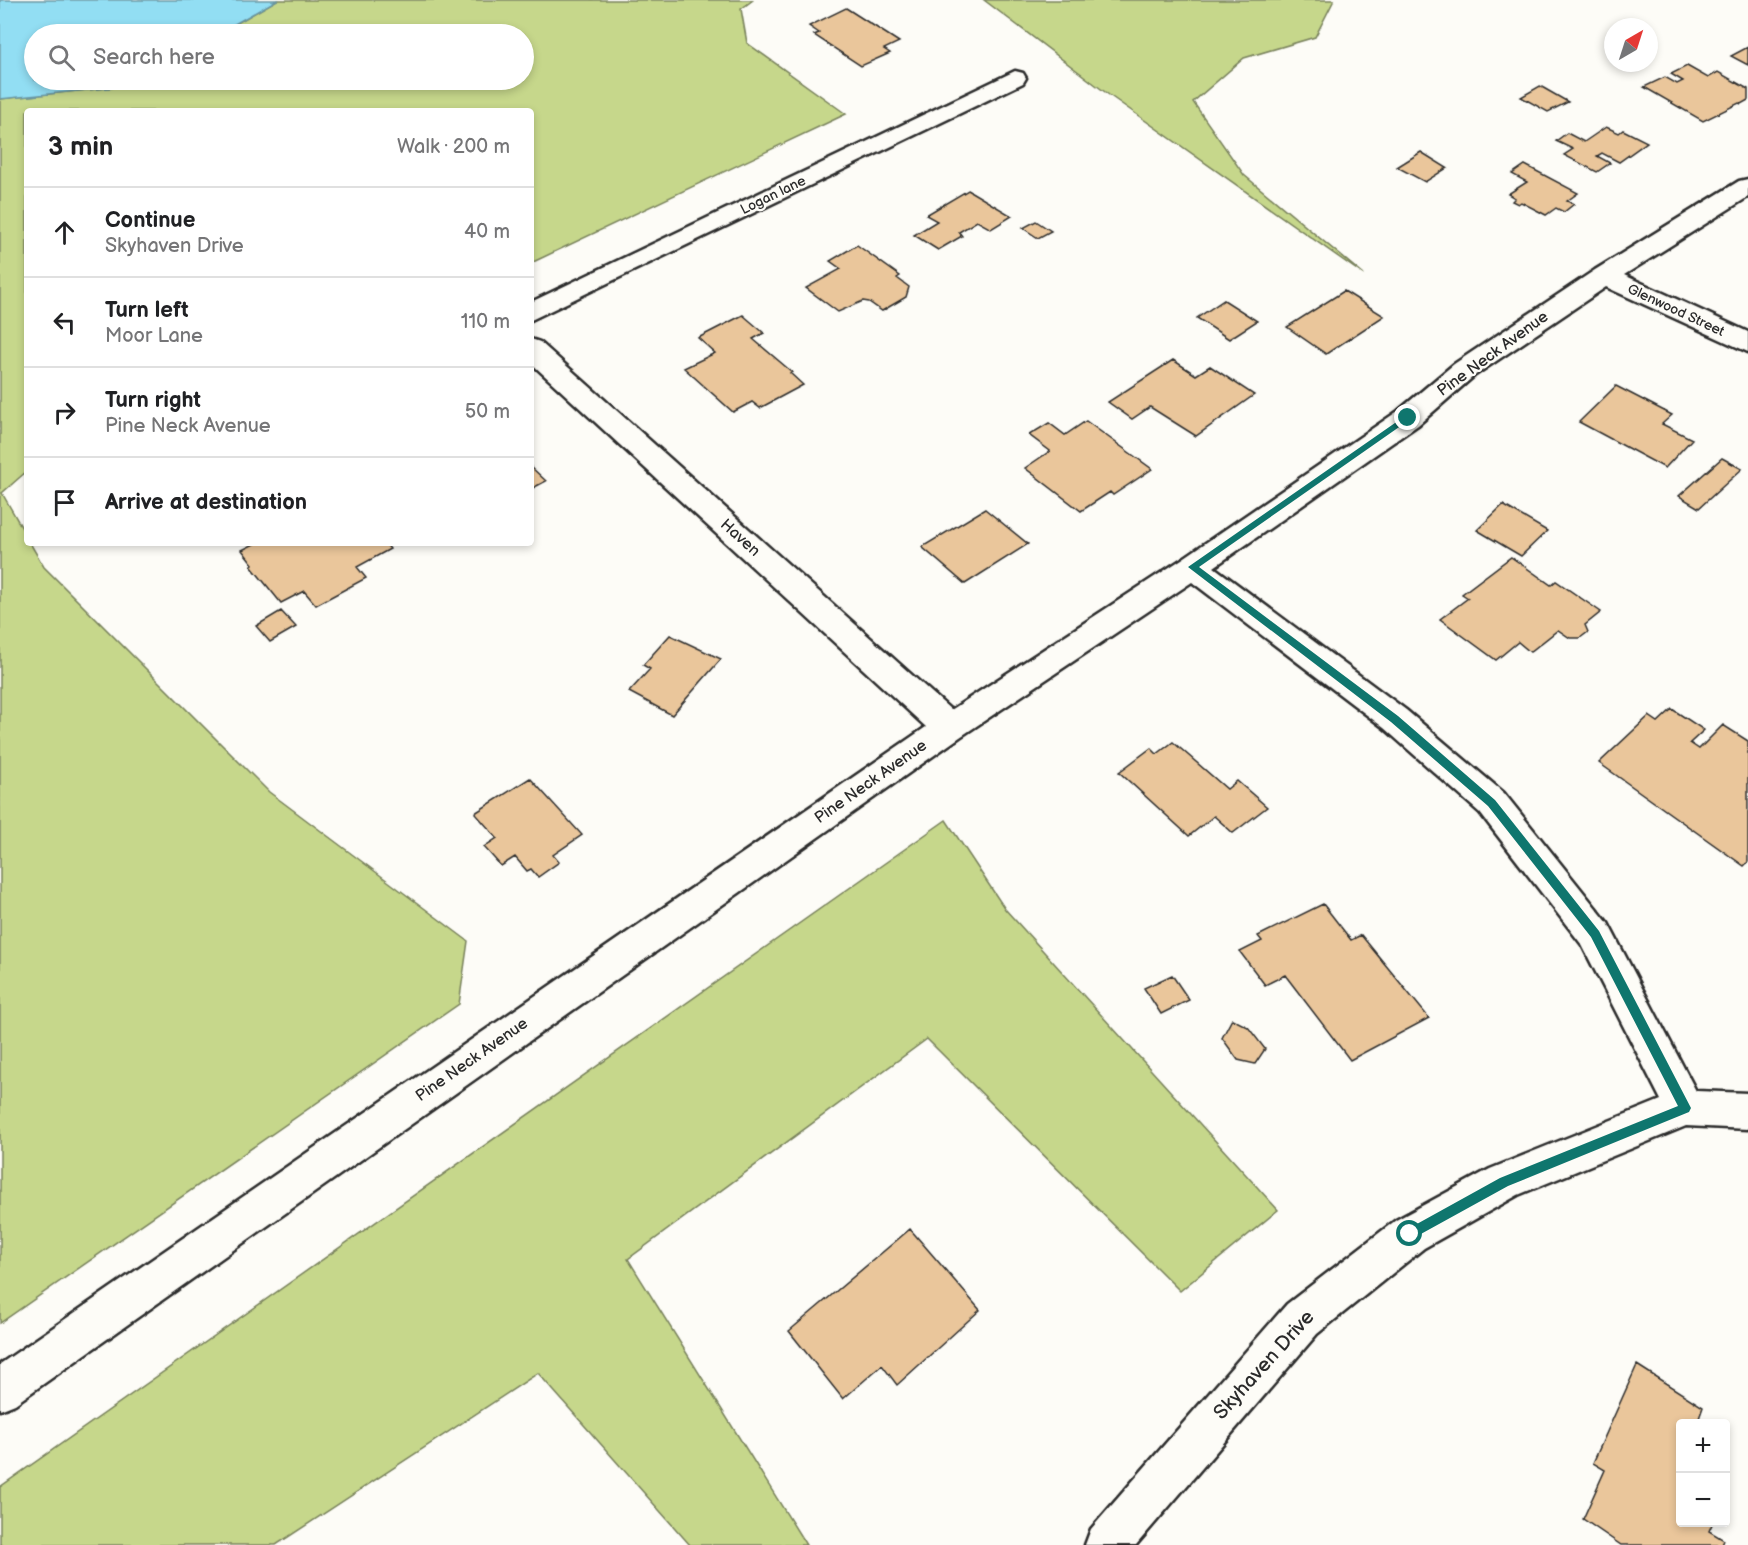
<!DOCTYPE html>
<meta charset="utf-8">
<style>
body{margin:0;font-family:"Balsamiq Sans",sans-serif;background:#f6f6f6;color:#202124}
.controls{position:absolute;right:18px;bottom:18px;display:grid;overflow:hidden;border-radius:6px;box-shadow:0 3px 9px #0003}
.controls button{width:54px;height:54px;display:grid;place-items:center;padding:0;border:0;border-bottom:2px solid #e0e0e0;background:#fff;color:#202124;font:30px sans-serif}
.compass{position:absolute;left:1604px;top:18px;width:54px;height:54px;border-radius:50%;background:#fff;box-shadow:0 3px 9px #0003;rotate:39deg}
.stop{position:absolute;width:18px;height:18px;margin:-14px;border:4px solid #0f766e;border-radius:50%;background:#fff}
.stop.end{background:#0f766e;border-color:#fff;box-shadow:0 2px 6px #0008}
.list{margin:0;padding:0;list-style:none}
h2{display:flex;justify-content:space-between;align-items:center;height:78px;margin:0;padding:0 24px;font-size:26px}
h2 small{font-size:20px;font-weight:400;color:#757577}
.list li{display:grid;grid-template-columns:39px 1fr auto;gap:18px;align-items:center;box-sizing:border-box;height:90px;padding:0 24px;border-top:2px solid #e0e0e0}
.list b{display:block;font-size:22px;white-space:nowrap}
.list p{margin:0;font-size:20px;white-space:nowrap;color:#757577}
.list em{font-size:20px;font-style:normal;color:#757577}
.icon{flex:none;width:33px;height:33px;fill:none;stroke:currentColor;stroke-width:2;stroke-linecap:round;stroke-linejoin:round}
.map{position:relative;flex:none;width:1748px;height:1545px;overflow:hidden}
.search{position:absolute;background:#fff;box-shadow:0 3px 9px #0003;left:24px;top:24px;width:510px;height:66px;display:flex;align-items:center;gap:15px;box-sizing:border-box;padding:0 21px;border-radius:33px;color:#757577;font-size:22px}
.panel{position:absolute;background:#fff;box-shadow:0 3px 9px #0003;left:24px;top:108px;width:510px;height:438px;border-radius:6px}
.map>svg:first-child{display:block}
</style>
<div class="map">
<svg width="1748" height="1545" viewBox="0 0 1748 1545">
<rect width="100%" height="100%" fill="#fdfcf7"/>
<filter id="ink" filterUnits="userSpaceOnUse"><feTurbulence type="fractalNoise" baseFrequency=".0167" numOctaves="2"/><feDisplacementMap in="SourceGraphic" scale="12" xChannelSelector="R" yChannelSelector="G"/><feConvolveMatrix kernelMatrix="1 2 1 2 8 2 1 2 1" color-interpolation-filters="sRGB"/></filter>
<g filter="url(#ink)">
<path fill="#c6d78b" stroke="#78815b" stroke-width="1.5" d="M277,0H753L741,9L747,43L846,114L531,263V111H27V471L2,493L27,537V543H30L44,567L269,792L468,941L459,1004L0,1323V99L126,86L138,80H524V34H218Z
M984,0H1334L1315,37L1244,58L1193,102L1244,175L1364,275L1109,95Z
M946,820L1005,909L1278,1210L1180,1291L927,1039L628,1259L806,1545H690L538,1373L276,1545H0V1487Z"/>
<path fill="#92def3" stroke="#6996a3" stroke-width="1.5" d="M0,0H277L217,34H34V80H138L126,86L0,99Z"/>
<path fill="#eac69b" stroke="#2b2b2b" stroke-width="1.5" d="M846,8L899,42L884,49L890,53L861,66L814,35L819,33L809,26Z
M1748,47V65L1731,56Z
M1687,66L1708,78L1718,72L1748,89V100L1741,104L1739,103L1703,121L1644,87L1665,77L1677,84L1683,81L1671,74Z
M1540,86L1568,102L1548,112L1521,97Z
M1606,127L1619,133L1623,130L1647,142L1619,162L1602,153L1597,156L1610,163L1597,172L1564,155L1573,149L1556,141L1567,133L1584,142Z
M1421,152L1447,168L1425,182L1397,167Z
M1525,165L1578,193L1567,201L1574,204L1564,212L1556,208L1546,215L1521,202L1518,204L1512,201L1515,198L1508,194L1527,182L1512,174Z
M968,190L1012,216L991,229L977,221L959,232L962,236L938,250L914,235L937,221L926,215Z
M1036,221L1051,231L1038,238L1023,228Z
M857,245L900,276L897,278L909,287L906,297L882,311L869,302L863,301L838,312L806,288L841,269L830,261Z
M1344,291L1384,316L1326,354L1287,327Z
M1224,300L1257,321L1229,339L1197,318Z
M743,315L764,333L753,339L792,372L790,373L803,385L760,408L752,402L733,412L684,368L715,353L698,338Z
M1173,360L1196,375L1210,366L1254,395L1196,436L1150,407L1132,419L1108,402Z
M1616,386L1672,415L1662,424L1692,439L1665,468L1579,422Z
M1086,421L1152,469L1113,495L1110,492L1081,511L1025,468L1050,451L1029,435L1049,423L1065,435Z
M1722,458L1742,469L1699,508L1679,496Z
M531,467L546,481L531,489Z
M1503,505L1547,531L1521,556L1477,530Z
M985,509L1028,544L965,584L922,547Z
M256,543H385L390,549L357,567L366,578L316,605L304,591L281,603L251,566L253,564L242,550Z
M1511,557L1551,585L1556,581L1601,612L1585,625L1588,632L1580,638H1570L1558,630L1530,652L1518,642L1496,660L1440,619L1468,598L1462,594Z
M281,611L296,627L270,642L256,626Z
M670,635L721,659L672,715L629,692L650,669L643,665Z
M1672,709L1704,730L1690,743L1699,749L1723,725L1748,741V862L1744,866L1599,763L1649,716L1658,722Z
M1173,742L1227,789L1237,781L1267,807L1233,833L1214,816L1189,836L1119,772L1151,748L1157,754Z
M530,778L582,835L553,855L559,862L538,877L531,869L527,871L515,857L501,866L484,847L497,838L475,813Z
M1323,904L1351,940L1361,935L1429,1018L1350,1060L1285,975L1265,985L1240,952L1262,941L1258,936Z
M1172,975L1189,1000L1161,1014L1144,988Z
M1232,1019L1248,1027L1265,1049L1255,1064L1238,1060L1222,1038Z
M910,1229L980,1310L897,1385L882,1365L843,1399L789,1331Z
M1637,1365L1703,1407L1697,1424H1680V1522H1713L1709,1531L1724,1540L1722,1545H1621L1583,1519L1605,1470L1593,1463Z"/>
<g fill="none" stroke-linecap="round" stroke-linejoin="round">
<defs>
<path id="minor" d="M1015,71L1023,73L1026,78L1023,83L531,320V302Z
M1748,179V197L1624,275L1748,332V352L1606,287L1474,376L1418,425L1214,567L1406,710L1504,793L1608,923L1696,1091L1748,1093V1129L1686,1126L1518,1195L1424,1248L1317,1334L1136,1545H1085L1091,1529L1287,1304L1396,1220L1490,1169L1661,1100L1582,945L1480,813L1384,728L1192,582L960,737L15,1404L0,1410V1364L926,727L531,363V339L540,342L951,710L1182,559L1398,411L1454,364L1595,270L1739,181Z"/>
</defs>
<use href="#minor" stroke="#2b2b2b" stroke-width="5"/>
<use href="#minor" fill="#fdfcf7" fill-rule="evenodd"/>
</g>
</g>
<path fill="#0f766e" d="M1405,416L1412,418L1199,567L1398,716L1495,800L1599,931L1691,1108L1689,1112L1508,1186L1410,1240L1404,1234L1406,1230L1500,1178L1678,1106L1591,937L1488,806L1391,722L1188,567Z"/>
<g text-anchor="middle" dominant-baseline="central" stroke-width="4.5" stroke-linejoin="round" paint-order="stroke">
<g font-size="14" fill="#2b2b2b" stroke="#fdfcf7">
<text transform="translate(773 195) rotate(-26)">Logan lane</text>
<text transform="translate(1676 310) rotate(25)">Glenwood Street</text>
</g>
<g font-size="16" fill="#2b2b2b" stroke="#fdfcf7">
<text transform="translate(1493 354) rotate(-36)">Pine Neck Avenue</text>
<text transform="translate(740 538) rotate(42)">Haven</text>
<text transform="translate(871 782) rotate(-35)">Pine Neck Avenue</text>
<text transform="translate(472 1060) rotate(-35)">Pine Neck Avenue</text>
</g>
<g font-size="20" fill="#2b2b2b" stroke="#fdfcf7">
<text transform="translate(1264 1365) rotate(-48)">Skyhaven Drive</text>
</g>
</g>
</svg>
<div class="controls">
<button>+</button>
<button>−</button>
</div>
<svg class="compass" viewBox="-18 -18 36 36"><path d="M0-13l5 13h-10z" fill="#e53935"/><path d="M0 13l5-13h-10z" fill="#757577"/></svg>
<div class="stop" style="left:1410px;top:1234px"></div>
<div class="stop end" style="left:1408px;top:418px"></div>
<div class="search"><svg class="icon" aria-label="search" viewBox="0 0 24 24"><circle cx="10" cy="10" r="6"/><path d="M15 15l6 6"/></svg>Search here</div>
<section class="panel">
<h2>3 min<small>Walk · 200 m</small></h2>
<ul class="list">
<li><svg class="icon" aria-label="ahead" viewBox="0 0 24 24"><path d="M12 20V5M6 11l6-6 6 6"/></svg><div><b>Continue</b><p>Skyhaven Drive</p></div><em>40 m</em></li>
<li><svg class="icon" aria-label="left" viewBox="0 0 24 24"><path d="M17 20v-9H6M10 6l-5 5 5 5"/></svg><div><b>Turn left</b><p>Moor Lane</p></div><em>110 m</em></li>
<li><svg class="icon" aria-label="right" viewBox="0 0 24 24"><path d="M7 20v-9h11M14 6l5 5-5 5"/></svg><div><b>Turn right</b><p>Pine Neck Avenue</p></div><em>50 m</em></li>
<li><svg class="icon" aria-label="arrive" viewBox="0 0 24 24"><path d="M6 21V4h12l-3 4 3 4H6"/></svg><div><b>Arrive at destination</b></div></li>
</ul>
</section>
</div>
